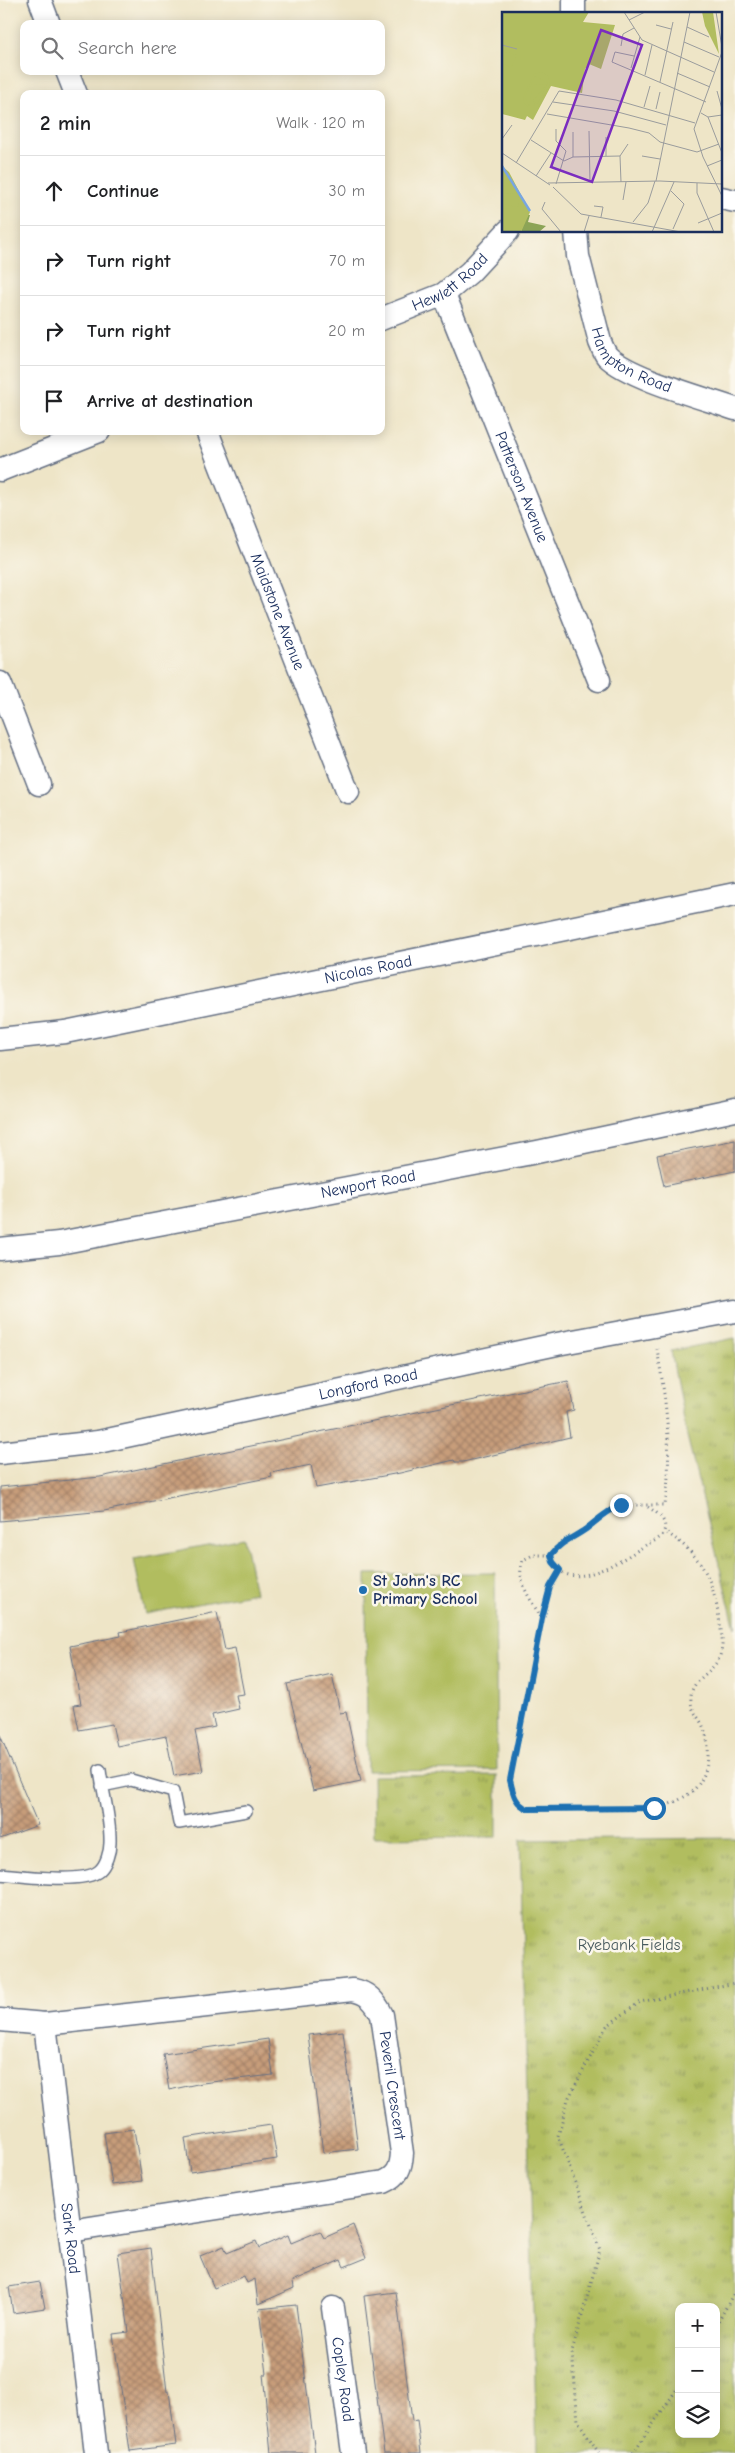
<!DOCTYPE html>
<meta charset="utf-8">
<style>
body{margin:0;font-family:"Comic Neue",sans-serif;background:#f2f2f2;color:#202124}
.controls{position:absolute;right:15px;bottom:15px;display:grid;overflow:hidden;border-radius:10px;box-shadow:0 2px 12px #0003}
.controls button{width:45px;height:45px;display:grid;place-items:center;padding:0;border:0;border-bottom:1px solid #e0e0e0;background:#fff;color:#202124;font:25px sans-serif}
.stop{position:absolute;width:15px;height:15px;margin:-11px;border:4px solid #1f6fb2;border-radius:50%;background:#fff}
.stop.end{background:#1f6fb2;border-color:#fff;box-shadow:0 1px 5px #0008}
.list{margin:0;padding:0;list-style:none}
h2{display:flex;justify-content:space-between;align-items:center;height:65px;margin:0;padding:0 20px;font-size:21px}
h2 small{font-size:16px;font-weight:400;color:#757577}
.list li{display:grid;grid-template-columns:32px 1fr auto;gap:15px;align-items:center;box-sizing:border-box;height:70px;padding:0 20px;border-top:1px solid #e0e0e0}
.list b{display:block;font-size:19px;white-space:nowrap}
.list em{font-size:16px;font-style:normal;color:#757577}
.icon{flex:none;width:28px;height:28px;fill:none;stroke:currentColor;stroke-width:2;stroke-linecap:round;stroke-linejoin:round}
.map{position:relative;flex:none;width:735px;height:2453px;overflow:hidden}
.search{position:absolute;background:#fff;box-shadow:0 2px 12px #0003;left:20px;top:20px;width:365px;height:55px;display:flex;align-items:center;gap:12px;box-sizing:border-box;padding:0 18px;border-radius:10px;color:#757577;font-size:19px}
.panel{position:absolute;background:#fff;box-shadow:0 2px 12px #0003;left:20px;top:90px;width:365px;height:345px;border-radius:10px}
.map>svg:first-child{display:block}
</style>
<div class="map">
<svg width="735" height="2453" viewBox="0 0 735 2453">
<defs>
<pattern id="park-tufts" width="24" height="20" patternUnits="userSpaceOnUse" patternTransform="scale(1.25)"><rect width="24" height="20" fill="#b1bd5f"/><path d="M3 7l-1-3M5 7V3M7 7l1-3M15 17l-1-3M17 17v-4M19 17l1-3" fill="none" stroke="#8f9a52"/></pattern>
<pattern id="building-cross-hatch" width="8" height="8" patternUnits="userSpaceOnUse" patternTransform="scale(1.25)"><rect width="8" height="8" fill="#c79d7a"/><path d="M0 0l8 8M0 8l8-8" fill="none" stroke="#a18067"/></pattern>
</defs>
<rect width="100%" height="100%" fill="#fbf7ec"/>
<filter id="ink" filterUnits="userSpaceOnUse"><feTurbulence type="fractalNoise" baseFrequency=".02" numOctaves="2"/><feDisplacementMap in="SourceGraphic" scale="10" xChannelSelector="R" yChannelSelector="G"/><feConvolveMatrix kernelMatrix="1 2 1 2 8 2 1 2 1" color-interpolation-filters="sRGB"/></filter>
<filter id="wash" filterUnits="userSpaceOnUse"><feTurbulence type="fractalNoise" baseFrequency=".0096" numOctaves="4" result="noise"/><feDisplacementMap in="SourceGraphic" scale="20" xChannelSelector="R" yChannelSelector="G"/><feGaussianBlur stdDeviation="1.12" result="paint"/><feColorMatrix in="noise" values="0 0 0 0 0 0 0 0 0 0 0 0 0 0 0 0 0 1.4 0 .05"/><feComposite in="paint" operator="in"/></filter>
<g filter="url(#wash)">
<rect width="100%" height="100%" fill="#eee5c7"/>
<path fill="url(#park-tufts)" stroke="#66765e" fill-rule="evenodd" d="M735,1338V1628L687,1436L671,1351Z
M497,1775V1837L374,1838L373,1776Z
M735,1838V2453H537L520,1840ZM679,2307H716V2434H679Z"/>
<path fill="#b1bd5f" stroke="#66765e" d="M244,1538L255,1593L145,1614L134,1559Z
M495,1573L497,1770L367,1771L366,1574Z"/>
<g id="blocks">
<path fill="url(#building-cross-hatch)" d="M735,1140V1171L664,1186L657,1155Z
M568,1381L574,1410L566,1412L570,1437L463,1462H455L454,1460L400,1473L316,1488L311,1465L271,1473L272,1477L104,1511L0,1521V1487L100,1477Z
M217,1612L225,1650L235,1648L244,1694L236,1695L239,1709L212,1715L215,1727L195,1731L203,1771L174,1776L166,1736L117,1746L112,1724L79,1730L74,1705L81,1704L70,1646L121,1636L120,1632Z
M332,1674L340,1713L346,1712L361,1781L313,1791L287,1684Z
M0,1735L38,1825L0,1839Z
M343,2031L358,2149L323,2153L308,2035Z
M268,2039L273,2075L202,2083L169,2090L163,2054Z
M271,2125L277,2159L190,2172L185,2138Z
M134,2129L142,2181L112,2185L104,2133Z
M353,2225L366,2258L344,2267L341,2260L293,2281L294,2288L258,2304L255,2279L247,2283L244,2276L214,2288L200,2256L224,2246L227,2253L256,2241L259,2248L288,2235L291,2243L320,2231L324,2238Z
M151,2248L167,2392L169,2391L176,2445L130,2451L113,2334L129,2332L118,2253Z
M40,2282L45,2308L13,2313L9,2287Z
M396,2292L412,2421L417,2420L421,2453H384L364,2296Z
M296,2305L315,2453H271L263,2374H267L259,2309Z"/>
</g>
</g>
<g filter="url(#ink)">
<use href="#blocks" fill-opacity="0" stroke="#656f83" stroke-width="1"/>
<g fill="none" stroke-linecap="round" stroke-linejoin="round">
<defs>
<path id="service" d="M102,1786L131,1780L173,1792L179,1823L246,1811
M0,1874C20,1876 84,1884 99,1871C106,1865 110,1852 110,1843C111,1820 103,1794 100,1770"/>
<g id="minor">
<path d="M40,0L49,24"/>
<path d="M574,14V0"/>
<path d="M67,71L76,94"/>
<path d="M721,198L735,201"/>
<path id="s1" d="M576,231L578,256L600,342C602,347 604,352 607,356C629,378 704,398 735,409"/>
<path id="s2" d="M444,294L599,680"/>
<path id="s3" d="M381,319L444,294L470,272L508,231"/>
<path id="s4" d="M207,431L348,792"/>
<path d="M0,470L99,431"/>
<path d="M0,683L39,784"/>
<path id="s5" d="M0,1039L65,1032L735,894"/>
<path id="s6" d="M0,1249L59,1243L537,1152L735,1110"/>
<path id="s7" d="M0,1453L98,1442L557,1344L735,1311"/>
<path id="s8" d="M0,2020L45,2024L352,1990C367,1992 375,2001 382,2015L402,2153C401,2168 398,2176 384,2182L70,2231"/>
<path id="s9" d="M45,2024L96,2453"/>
<path id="s10" d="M333,2308L353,2453"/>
</g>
</defs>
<use href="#service" stroke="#656f83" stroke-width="14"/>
<use href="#minor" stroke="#656f83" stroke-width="25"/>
<path stroke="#656f83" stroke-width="3" stroke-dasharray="1 4" stroke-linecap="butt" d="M648,1507C656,1512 668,1520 664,1531C662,1539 653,1541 646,1545C625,1558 563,1601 551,1555L559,1544L578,1534L612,1509L621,1505H665C673,1454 666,1400 657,1349
M560,1570L550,1587L547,1597L511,1770C510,1785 513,1803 528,1809C557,1809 586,1809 615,1809C631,1809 651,1810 667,1805C676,1802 683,1798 690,1793C711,1777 712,1745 702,1724C697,1715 691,1710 691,1700C689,1680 712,1674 719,1658C724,1647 722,1635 720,1624C713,1580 704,1556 664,1531
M541,1617C531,1600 515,1580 523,1560L533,1555H551
M716,2326L735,2291
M599,2453L578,2421L572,2351L600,2250L558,2136L568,2099L607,2026L640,2002L735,1983
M633,2453L679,2386"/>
<use href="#service" stroke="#fff" stroke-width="11"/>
<use href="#minor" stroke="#fff" stroke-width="22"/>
</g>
</g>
<g fill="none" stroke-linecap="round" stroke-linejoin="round" filter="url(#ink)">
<path stroke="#1f6fb2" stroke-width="6" d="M621,1505C606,1511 598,1520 586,1529C572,1539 561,1541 551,1555L553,1562L560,1570L550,1587L542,1618L510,1780C513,1793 515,1804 528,1809L654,1808"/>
</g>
<circle fill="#1f6fb2" stroke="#fbf7ec" stroke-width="2" cx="363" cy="1590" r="5"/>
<g text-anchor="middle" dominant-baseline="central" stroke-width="5" stroke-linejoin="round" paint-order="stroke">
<g font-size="16" fill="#1b2f5e" stroke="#fbf7ec">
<text stroke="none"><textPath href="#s3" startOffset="79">Hewlett Road</textPath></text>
<text stroke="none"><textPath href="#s1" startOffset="150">Hampton Road</textPath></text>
<text stroke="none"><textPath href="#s2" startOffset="208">Patterson Avenue</textPath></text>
<text stroke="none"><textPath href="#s4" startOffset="194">Maidstone Avenue</textPath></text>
<text stroke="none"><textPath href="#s5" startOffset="375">Nicolas Road</textPath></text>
<text stroke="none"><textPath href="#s6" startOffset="374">Newport Road</textPath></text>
<text stroke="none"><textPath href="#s7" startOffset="375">Longford Road</textPath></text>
<text stroke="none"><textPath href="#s8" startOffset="466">Peveril Crescent</textPath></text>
<text stroke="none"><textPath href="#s9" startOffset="216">Sark Road</textPath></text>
<text stroke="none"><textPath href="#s10" startOffset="72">Copley Road</textPath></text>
</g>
<g font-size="16" font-weight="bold" fill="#1b2f5e" stroke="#fbf7ec" text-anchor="start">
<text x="373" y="1581">St John's RC<tspan x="373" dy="18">Primary School</tspan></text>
</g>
<g font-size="16" fill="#485a5e" stroke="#fbf7ec">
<text x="629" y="1945">Ryebank Fields</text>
</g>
</g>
<g transform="translate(502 12)">
<rect width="220" height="220" fill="#eee5c7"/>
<path d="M24,203H28L26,210L44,214L37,220H19Z" fill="#8ca456"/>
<path d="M0,0H87L81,10L113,13L99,57L87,52L83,57L80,81L49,74L31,108L25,104L23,108L0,102ZM0,154L7,160L28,200L19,220H0Z" fill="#b1bd5f"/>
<path d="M200,0H211L217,42L203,14ZM0,39L15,43L9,56L0,51ZM40,60L46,64L48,72L36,95H26L21,90L22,83L32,62ZM33,64L46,71L36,91L31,94L34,90L31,89L45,72L31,73L27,94L23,85ZM0,181L17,182L16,195L0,192ZM0,196L7,197V220H0Z" fill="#b1bd5f" fill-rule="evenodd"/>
<path fill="none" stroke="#78a6e1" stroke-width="2.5" d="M0,154L28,199"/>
<path fill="none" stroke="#9a9c9d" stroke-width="1" d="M122,0L140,28L212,60M214,0L220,35M127,8L143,0M154,13L169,17M185,15L207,25M182,30L217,45M0,33L15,37M119,34L121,22L132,16M220,40L192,117L201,145L220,184M132,44L113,40L110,50L204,90M129,56L138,25M175,61L208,75M143,63L150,33M158,70L171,10M215,79L220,97M51,90L112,99L164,113M142,95L148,74M154,97L158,80M199,101L206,105L220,103M45,102L127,116L147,121L158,130L195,140L217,132M206,105L220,141M54,117V129L64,139L54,172M87,119L88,170M71,120V145M104,125V144M0,127L10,113M29,128L62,149L71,145L118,144M0,141L48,173M140,144L158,147M14,151L57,79L114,88L193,111M205,154L220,148M34,164L49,141M154,169L188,0M119,170L118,144L126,132M46,171L158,169L220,172M195,171V181L212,220M51,175L79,202L179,220M169,179L182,192L171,217M121,188L124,170M43,190L40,197L59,220M92,194L101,195L99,205M131,210L146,191L153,169M196,211L220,201M82,220L87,204M150,220L172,170"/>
<path fill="#7b2cbf" fill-opacity="0.15" stroke="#7b2cbf" stroke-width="2.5" d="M99,18L140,33L90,170L49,155Z"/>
<rect width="220" height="220" fill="none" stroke="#1b2f5e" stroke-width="2.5"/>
</g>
</svg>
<div class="controls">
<button>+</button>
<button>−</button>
<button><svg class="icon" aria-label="layers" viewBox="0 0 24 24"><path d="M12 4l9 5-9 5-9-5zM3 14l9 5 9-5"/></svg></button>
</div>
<div class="stop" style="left:654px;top:1808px"></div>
<div class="stop end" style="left:621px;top:1505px"></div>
<div class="search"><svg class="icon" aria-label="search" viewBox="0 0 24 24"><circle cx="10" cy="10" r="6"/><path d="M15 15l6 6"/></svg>Search here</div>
<section class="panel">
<h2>2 min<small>Walk · 120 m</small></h2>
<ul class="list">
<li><svg class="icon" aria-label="ahead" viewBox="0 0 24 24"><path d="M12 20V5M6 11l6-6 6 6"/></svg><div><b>Continue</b></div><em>30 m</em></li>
<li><svg class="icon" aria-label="right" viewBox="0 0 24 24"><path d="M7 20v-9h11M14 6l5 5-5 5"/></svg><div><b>Turn right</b></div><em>70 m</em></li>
<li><svg class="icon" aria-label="right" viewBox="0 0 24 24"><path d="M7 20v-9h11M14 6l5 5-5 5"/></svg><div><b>Turn right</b></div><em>20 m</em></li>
<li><svg class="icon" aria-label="arrive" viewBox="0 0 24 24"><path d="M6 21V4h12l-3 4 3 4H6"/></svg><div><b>Arrive at destination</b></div></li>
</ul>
</section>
</div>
